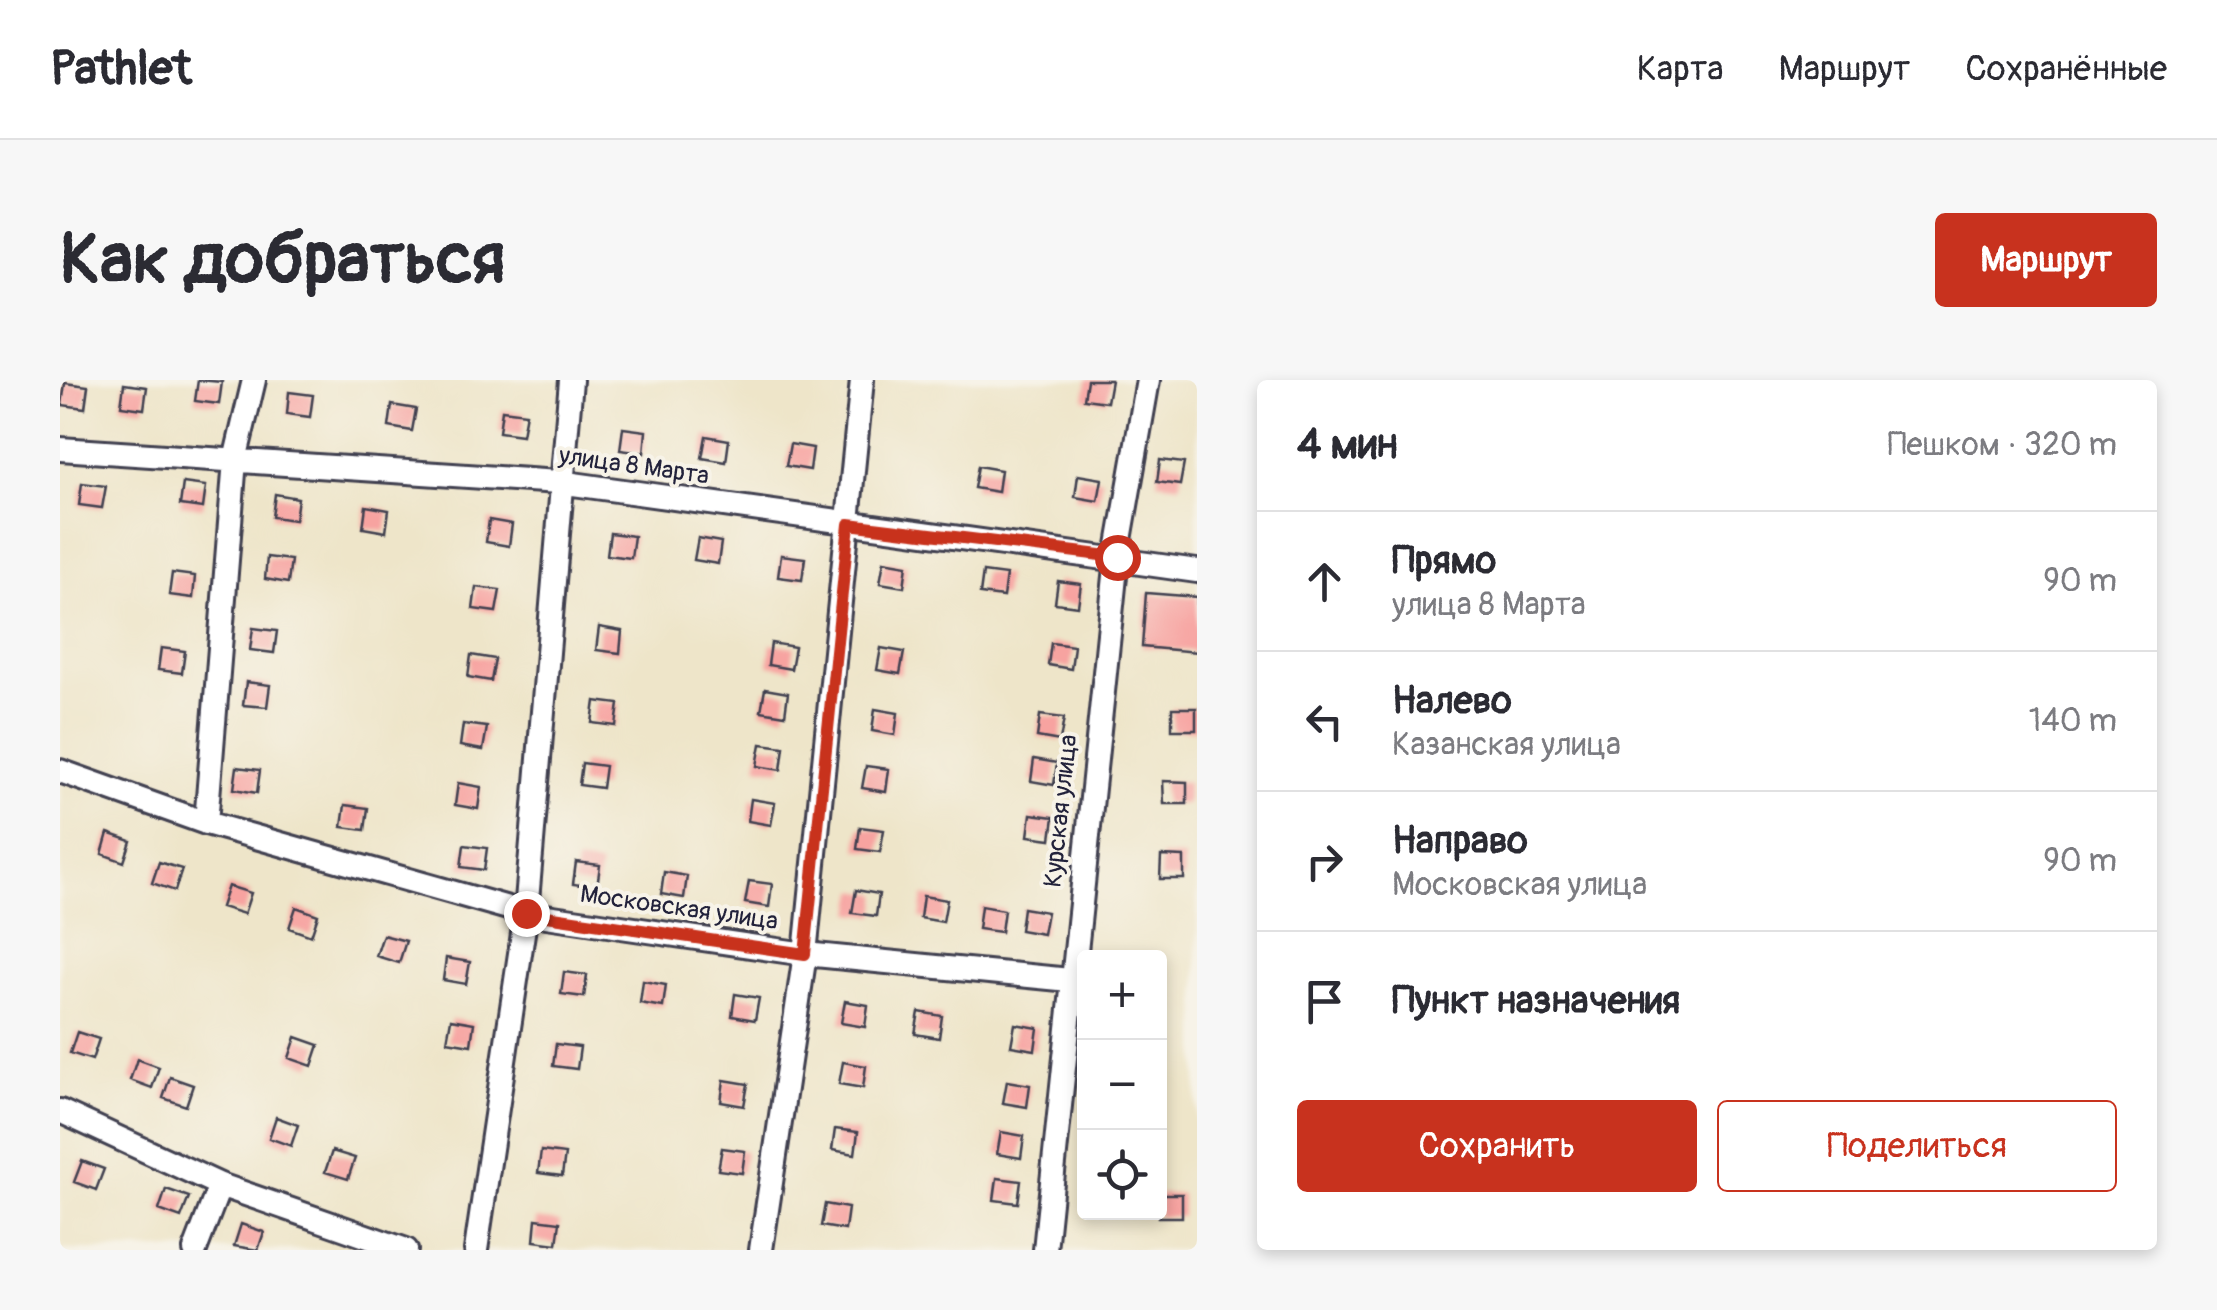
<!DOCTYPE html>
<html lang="ru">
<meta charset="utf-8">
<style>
body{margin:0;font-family:Pangolin,sans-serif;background:#f7f7f7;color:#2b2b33}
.controls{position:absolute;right:30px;bottom:30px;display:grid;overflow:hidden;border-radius:10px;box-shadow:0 5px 15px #0003}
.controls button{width:90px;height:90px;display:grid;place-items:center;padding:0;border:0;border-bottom:2px solid #e1e1e2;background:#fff;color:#2b2b33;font:50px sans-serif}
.stop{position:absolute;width:30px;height:30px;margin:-22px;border:8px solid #c8321e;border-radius:50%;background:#fff}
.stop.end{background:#c8321e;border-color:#fff;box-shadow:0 2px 10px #0008}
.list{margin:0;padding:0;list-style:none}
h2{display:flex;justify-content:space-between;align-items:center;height:130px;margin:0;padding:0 40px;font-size:42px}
h2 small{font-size:32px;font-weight:400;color:#7c7c81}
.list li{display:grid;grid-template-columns:65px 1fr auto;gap:30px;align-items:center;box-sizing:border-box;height:140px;padding:0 40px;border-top:2px solid #e1e1e2}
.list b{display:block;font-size:38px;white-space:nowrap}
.list p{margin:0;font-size:32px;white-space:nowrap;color:#7c7c81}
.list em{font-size:32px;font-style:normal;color:#7c7c81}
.actions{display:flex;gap:20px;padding:30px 40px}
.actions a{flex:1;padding:22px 0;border:2px solid #c8321e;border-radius:10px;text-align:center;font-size:35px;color:#c8321e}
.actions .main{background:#c8321e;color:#fff}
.icon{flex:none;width:55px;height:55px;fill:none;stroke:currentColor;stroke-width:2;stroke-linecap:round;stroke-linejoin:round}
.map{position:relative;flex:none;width:1137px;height:870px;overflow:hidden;border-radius:10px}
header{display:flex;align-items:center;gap:60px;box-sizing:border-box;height:140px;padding:0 50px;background:#fff;border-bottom:2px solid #e1e1e2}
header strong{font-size:48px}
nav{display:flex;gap:55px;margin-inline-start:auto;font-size:35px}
.intro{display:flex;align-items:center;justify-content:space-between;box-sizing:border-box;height:240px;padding:0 60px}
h1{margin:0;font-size:70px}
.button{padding:25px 45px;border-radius:10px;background:#c8321e;color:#fff;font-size:35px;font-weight:700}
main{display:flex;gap:60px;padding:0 60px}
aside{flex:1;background:#fff;border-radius:10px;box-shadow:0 5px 15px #0003}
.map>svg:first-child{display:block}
</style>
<header>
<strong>Pathlet</strong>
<nav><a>Карта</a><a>Маршрут</a><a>Сохранённые</a></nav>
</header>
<div class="intro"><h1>Как добраться</h1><a class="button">Маршрут</a></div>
<main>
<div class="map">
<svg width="1137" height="870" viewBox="0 0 1137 870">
<rect width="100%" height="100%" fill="#f7f3e8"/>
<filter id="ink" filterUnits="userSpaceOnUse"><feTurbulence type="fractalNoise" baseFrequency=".01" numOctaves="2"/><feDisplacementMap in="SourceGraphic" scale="20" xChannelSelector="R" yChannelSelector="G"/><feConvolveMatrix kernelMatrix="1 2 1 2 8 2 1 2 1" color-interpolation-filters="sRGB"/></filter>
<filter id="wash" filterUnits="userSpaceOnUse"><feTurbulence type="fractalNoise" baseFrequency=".0048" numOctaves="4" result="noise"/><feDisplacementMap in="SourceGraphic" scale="40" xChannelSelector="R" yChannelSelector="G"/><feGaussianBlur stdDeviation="2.25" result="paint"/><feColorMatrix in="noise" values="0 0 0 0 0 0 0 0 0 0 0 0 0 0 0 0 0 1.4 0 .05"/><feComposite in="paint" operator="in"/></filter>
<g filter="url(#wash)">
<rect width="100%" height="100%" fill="#eee5c9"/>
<g id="blocks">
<path fill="#f7a3a0" d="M138,0L162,2L159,24L135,21Z
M1027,0H1051L1047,22L1024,19Z
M5,3L28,6L25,28L2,25Z
M64,4L87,7L84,29L61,26Z
M229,12L253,15L250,37L227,34Z
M332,25L356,29L352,51L329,47Z
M442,30L466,33L462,55L439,52Z
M563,48L586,51L584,73L560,70Z
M646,56L669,60L666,82L642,78Z
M730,64L753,68L750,90L726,86Z
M1100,80L1124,83L1120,105L1097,102Z
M918,86L941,90L938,112L914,108Z
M1018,95L1042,99L1038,121L1015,117Z
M22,103L46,106L42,128L19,125Z
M123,103L146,106L143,128L120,125Z
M215,114L238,118L235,140L212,137Z
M306,126L329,130L326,152L303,148Z
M429,140L452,144L449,166L426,162Z
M550,153L574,156L571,178L547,175Z
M638,158L661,162L658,184L634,180Z
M721,175L745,178L742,200L718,197Z
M207,177L231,180L228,203L205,199Z
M824,181L847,185L844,207L820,203Z
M923,192L946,195L943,217L920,214Z
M112,193L135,196L133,218L109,215Z
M998,201L1021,204L1018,226L995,223Z
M416,207L440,210L436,232L413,229Z
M1086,213L1137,217V272L1082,267Z
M539,247L562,251L560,273L536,270Z
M193,248L217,251L214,273L190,270Z
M711,263L735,267L731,289L708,285Z
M991,263L1014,266L1011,289L988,285Z
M101,268L125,271L122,293L98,290Z
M821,268L844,272L840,294L817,290Z
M411,275L435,279L431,301L408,297Z
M186,302L210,305L207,327L183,325Z
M705,309L728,313L725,335L701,331Z
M535,321L559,324L556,346L532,343Z
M1112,328H1136V350H1112Z
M815,329L838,333L835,355L812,351Z
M980,335L1004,338L1000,361L977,357Z
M403,344L427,347L423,370L400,366Z
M701,364L724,367L721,390L697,386Z
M974,379L997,383L994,405L971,401Z
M522,383L545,386L542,408L519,405Z
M806,386L829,389L826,412L802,408Z
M177,387L200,390L197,413L174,409Z
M1103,401L1127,402V424H1104Z
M398,403L421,407L418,429L395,425Z
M691,419L715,423L711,445L688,441Z
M285,425L308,428L305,450L282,447Z
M971,434L994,437L991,459L968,456Z
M800,447L824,450L820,472L797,469Z
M48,453L71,461L64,482L42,474Z
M404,465L427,468L424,490L401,487Z
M1101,476L1124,477V499H1100Z
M99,482L122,489L115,511L92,503Z
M516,482L540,485L537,507L513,504Z
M604,492L627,496L624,518L601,514Z
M689,501L712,504L709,527L685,523Z
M168,506L191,513L184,534L161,527Z
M796,510L819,514L816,536L792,533Z
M863,516L887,520L883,542L860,538Z
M921,526L944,530L941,552L918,549Z
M236,527L258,535L251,556L229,548Z
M963,528L987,532L983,554L960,550Z
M323,555L346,561L339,583L316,576Z
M386,578L410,582L406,604L383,600Z
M504,592L527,595L524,617L501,614Z
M583,601L606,605L603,627L580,623Z
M675,614L699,618L695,640L672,636Z
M785,621L808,625L805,647L781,643Z
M859,632L882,636L879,658L855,654Z
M391,639L414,643L411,665L387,661Z
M955,644L978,648L975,670L951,666Z
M17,652L39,659L32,680L10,673Z
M236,657L259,665L252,686L229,678Z
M496,664L520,667L517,689L493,686Z
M77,679L99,687L92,708L70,700Z
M783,682L806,686L803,708L779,704Z
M110,697L133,705L126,726L103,718Z
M664,700L688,704L684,726L661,722Z
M947,701L970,705L967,727L943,723Z
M216,737L238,745L231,766L209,758Z
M775,749L798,752L795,774L772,770Z
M941,752L964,756L961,778L937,774Z
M662,768L685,771L682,793L658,790Z
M272,771L295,778L288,799L265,792Z
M481,771L505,774L502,796L478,793Z
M22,781L44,789L36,810L14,802Z
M937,798L961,801L958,823L934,820Z
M106,809L129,817L121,838L99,830Z
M1100,814H1122V837H1098Z
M765,824L788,828L785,850L761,846Z
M476,839L500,842L497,864L474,861Z
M181,844L204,852L198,870L174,866Z"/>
</g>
</g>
<g filter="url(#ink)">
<use href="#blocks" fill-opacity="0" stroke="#413f50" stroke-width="2.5"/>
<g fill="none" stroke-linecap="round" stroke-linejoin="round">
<defs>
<path id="minor" d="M0,69L499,102L1137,191
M0,391L146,443L466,533L745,574L1010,600
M146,443L175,80L194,0
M0,731L160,805L346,870
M135,870L160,805
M416,870L466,533L511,0
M701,870L745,574L802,0
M985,870L1057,177L1088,0"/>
</defs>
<use href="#minor" stroke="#413f50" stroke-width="28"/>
<use href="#minor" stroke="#fff" stroke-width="22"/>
</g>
</g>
<g fill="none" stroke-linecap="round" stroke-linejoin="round" filter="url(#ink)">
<path stroke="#c8321e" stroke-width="12" d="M466,533L745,574L789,144L1057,177"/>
</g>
<g text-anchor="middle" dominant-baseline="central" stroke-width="8" stroke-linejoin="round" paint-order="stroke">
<g font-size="25" fill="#22223b" stroke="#f7f3e8">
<text transform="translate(574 86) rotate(8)">улица 8 Марта</text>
<text transform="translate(1001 431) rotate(-84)">Курская улица</text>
<text transform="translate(619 528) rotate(8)">Московская улица</text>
</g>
</g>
</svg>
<div class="controls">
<button>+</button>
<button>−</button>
<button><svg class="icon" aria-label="locate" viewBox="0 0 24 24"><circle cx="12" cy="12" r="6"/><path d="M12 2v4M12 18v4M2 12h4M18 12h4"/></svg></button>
</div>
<div class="stop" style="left:1057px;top:177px"></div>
<div class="stop end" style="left:466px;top:533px"></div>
</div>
<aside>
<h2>4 мин<small>Пешком · 320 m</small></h2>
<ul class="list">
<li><svg class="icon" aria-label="ahead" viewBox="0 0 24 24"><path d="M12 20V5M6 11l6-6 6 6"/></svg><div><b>Прямо</b><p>улица 8 Марта</p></div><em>90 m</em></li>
<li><svg class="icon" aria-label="left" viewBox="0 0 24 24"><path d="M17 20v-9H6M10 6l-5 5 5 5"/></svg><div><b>Налево</b><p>Казанская улица</p></div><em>140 m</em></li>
<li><svg class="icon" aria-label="right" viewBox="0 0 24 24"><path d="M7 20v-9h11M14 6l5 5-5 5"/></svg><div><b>Направо</b><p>Московская улица</p></div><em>90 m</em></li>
<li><svg class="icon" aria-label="arrive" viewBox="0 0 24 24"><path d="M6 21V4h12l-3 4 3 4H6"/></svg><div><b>Пункт назначения</b></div></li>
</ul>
<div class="actions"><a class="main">Сохранить</a><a>Поделиться</a></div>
</aside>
</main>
